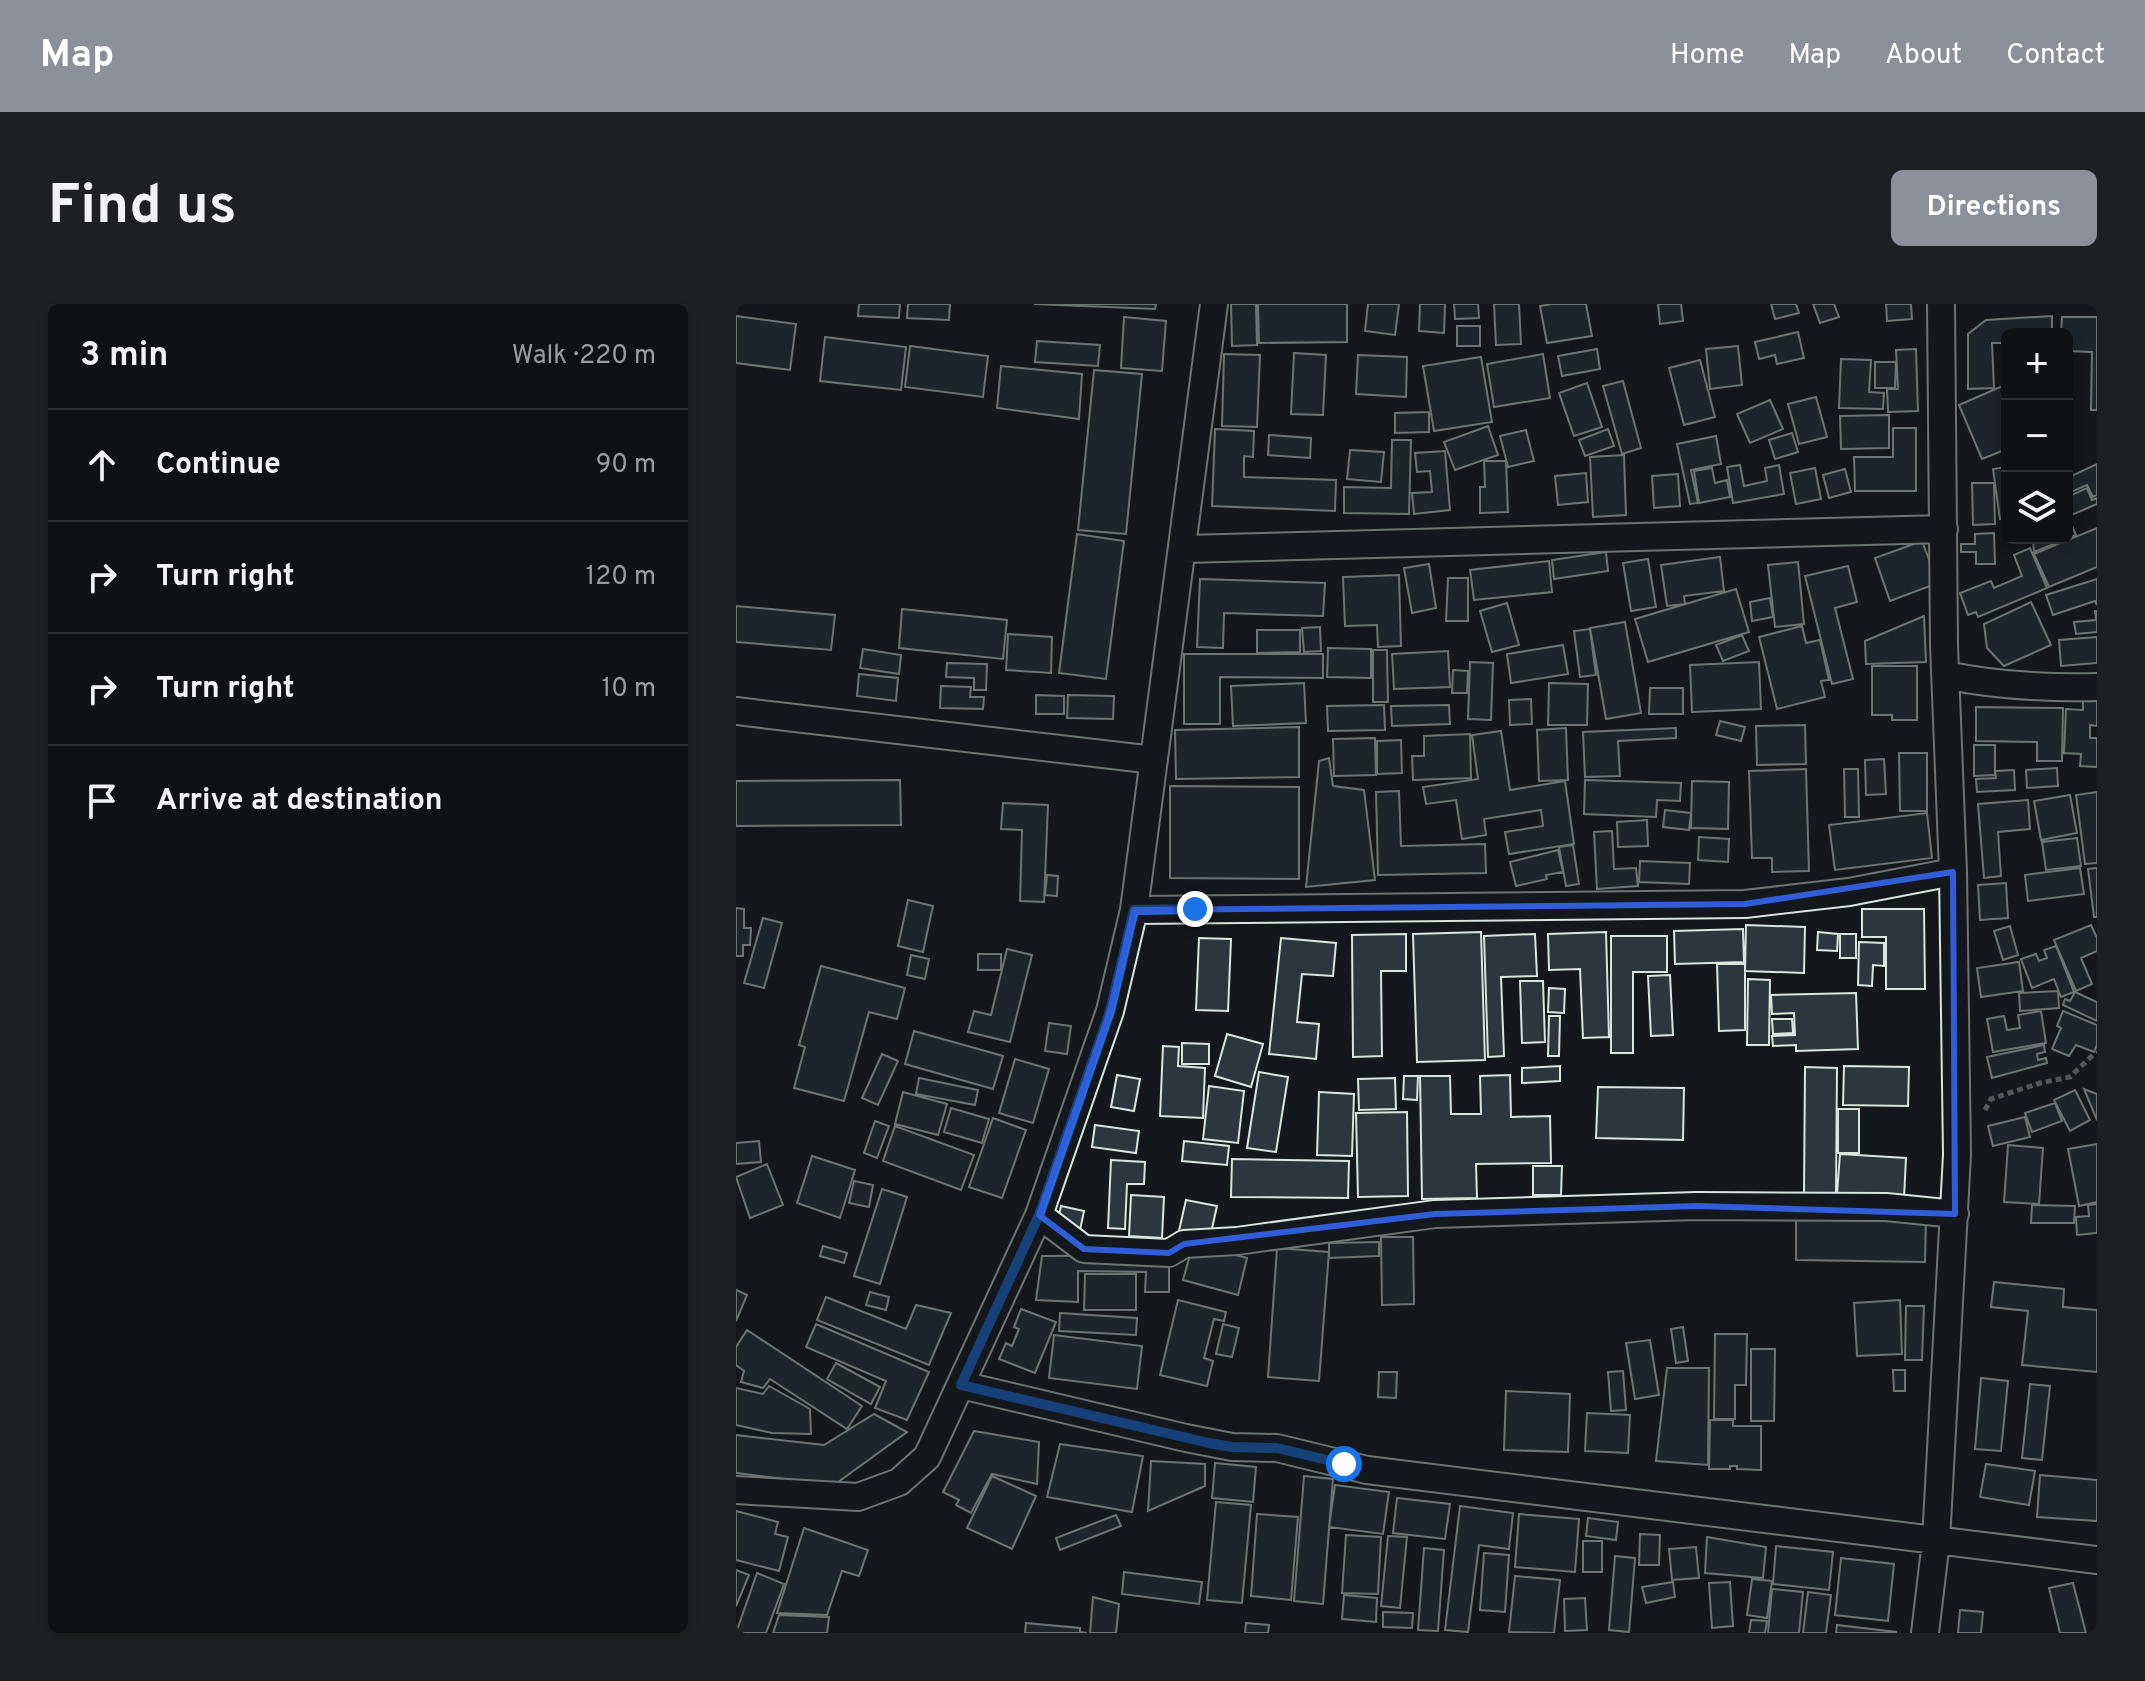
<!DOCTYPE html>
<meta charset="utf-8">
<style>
body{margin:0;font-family:Overpass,sans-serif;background:#1d2022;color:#f1f3f6}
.controls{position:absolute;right:24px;top:24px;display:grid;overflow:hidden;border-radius:12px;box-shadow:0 4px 12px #0003}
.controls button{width:72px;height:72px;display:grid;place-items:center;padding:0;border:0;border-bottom:2px solid #2f3234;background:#0f1215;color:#f1f3f6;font:40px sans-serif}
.stop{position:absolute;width:24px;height:24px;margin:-18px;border:6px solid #1a73e8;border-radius:50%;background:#fff}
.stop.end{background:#1a73e8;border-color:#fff;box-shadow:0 2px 8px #0008}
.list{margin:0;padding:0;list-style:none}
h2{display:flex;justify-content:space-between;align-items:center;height:104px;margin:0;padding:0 32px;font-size:34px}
h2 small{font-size:26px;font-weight:400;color:#9b9ea0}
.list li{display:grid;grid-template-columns:52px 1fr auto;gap:24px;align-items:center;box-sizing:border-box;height:112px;padding:0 32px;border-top:2px solid #2f3234}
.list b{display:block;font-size:30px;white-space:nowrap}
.list em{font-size:26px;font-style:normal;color:#9b9ea0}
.icon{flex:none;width:44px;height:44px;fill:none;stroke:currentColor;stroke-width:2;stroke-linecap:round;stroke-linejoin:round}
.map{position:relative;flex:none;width:1361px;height:1329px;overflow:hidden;border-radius:12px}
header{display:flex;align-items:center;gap:48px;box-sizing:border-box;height:112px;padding:0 40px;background:#8c9099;color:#fff}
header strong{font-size:38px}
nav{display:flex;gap:44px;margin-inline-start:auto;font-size:28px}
.intro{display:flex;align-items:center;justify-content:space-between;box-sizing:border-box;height:192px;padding:0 48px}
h1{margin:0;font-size:56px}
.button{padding:20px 36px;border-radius:12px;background:#8c9099;color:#fff;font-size:28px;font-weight:700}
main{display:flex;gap:48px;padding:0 48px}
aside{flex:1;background:#0f1215;border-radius:12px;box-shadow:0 4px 12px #0003}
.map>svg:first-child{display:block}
</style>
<header>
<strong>Map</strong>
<nav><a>Home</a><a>Map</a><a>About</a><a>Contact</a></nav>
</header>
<div class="intro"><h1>Find us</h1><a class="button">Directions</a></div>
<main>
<aside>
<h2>3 min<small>Walk · 220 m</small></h2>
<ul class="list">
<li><svg class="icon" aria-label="ahead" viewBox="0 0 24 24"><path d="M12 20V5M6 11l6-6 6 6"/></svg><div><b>Continue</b></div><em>90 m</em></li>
<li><svg class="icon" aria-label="right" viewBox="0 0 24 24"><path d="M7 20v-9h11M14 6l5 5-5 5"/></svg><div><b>Turn right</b></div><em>120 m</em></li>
<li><svg class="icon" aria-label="right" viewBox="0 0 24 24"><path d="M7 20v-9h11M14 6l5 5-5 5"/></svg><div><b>Turn right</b></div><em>10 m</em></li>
<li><svg class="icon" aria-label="arrive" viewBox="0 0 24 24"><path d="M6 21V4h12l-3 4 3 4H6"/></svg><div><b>Arrive at destination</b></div></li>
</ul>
</aside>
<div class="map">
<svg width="1361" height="1329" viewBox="0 0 1361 1329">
<rect width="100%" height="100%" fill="#14181c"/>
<path fill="#2c363c" stroke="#d8e6dc" stroke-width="2" d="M123,0H164L163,14L122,12Z
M172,0H214L213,16L171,14Z
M298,0H420L419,5Z
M495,0H520L521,41L496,42Z
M522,0H611V38L523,39Z
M632,0H663L659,31L629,27Z
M684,0H709L708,29L683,27Z
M718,0H742L743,14L719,15Z
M758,0H783L785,40L760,41Z
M816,0H850L856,32L811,39L804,2Z
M922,0H945L947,17L924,20Z
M1035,0H1060L1063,9L1039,15Z
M1077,0H1098L1103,13L1084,19Z
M1150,0H1175L1176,15L1151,17Z
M0,12L60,20L54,66L0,59Z
M1316,12V30H1271V39H1256L1258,84L1232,85V30L1250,16Z
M388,13L430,17L426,67L385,64Z
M1326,13H1361V106H1355L1356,48L1331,47V30H1325Z
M721,22H744V42H721Z
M1062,28L1068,54L1041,60L1039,51L1023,55L1019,38Z
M89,33L170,43L165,86L84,77Z
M301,37L364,41L362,62L299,58Z
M174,42L252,52L247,93L169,83Z
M1002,42L1006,81L974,85L970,45Z
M861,45L864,65L826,72L822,52Z
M1180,45L1182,107L1152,108L1151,85H1162L1160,46Z
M558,49L590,51L587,111L555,110Z
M488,50L524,51L521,123L486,122Z
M807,50L814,94L758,103L751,60Z
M622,51L671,53L670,93L620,90Z
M745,53L756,118L698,127L687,62Z
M1105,55L1135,56L1133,88L1148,89L1147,105L1103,104Z
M964,56L979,113L948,121L933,64Z
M1139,58H1160L1159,84H1139Z
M265,62L346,70L343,115L261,104Z
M358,66L406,70L390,230L342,226Z
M887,77L905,144L886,150L867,82Z
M851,79L866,123L838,132L823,89Z
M1271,80V145L1246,155L1223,101Z
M1080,93L1091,133L1063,140L1052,100Z
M1034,96L1047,125L1014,139L1001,110Z
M693,108V128L659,129V109Z
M1153,111V144L1105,145L1104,112Z
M752,122L762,151L719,166L708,138Z
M1157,124H1180V187H1119L1118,153H1157Z
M479,125L518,127L517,153L508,152V173L600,176L599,207L476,202Z
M872,125L878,142L849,152L843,136Z
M790,126L798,157L772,163L764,132Z
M1056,129L1062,148L1039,155L1033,136Z
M533,131L575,134L574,154L532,151Z
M980,132L985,160L955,166L962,199L954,200L941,140Z
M656,136H675L673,210L608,209V183L655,184Z
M614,146L648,148L645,178L611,175Z
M709,147L714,206L678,210L676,189L696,188L694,167L681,168L679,149Z
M888,151L890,211L857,213L854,153Z
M748,157H770L772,208L744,209V183H749Z
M1361,160V191L1357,193L1351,181L1335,188L1331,174Z
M1004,161L1008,182L1031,177L1029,164L1043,161L1048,190L997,199L991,163Z
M1271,163V214L1264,215L1257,165Z
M976,164L979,179L991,176L994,193L963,199L958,167Z
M1079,164L1085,195L1060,200L1054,169Z
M1109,165L1115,188L1093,194L1087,171Z
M850,169L852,198L822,201L819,172Z
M942,170L944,202L918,204L916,172Z
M1236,179H1258L1259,220L1237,221Z
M1351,184L1356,196L1361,194V200L1331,213V193Z
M1333,215L1340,231L1298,248L1297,234H1331Z
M1361,224V263L1313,283L1298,250Z
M1258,229L1259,260H1240V248H1225V240H1239V230Z
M341,230L388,237L370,375L323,369Z
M1186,237L1202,279L1154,297L1139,254Z
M1294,244L1311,284L1242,313L1240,308L1232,311L1224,289L1255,277L1258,284L1286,272L1278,251Z
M870,248L872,267L818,275L816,256Z
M984,253L988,287L948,292L949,300L931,302L925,261Z
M912,255L920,303L895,307L887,259Z
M813,257L816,288L738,296L734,266Z
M1062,258L1068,320L1039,323L1032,261Z
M693,260L700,304L676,309L668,264Z
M1112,262L1121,298L1099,304L1117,375L1096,380L1069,272Z
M663,271L665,342L642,343L641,321L609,322L607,273Z
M712,274H732V317H710Z
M464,275L589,279L587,312L488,309L487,344L461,343Z
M1361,275V301L1359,297L1317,311L1310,291Z
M1000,285L1013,328L912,358L899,315Z
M1034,294L1037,313L1016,317L1014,298Z
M1295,298L1315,341L1268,362L1251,344L1248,320Z
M771,299L783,341L756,348L744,307Z
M0,302L99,311L95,346L0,338Z
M166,305L271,316L267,355L163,344Z
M1359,307H1361V328L1340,330L1338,318L1360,316Z
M1188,312L1190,358L1130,360L1129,337Z
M889,318L905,409L870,415L854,324Z
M1066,322L1070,339L1084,336L1093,376L1085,377L1089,393L1041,405L1023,333Z
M584,323L585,347L568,348L566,324Z
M854,325L860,371L844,373L838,327Z
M521,326H564V348L521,349Z
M272,330L316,333L315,369L270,366Z
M1006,331L1013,347L987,357L980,341Z
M1361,333V359L1325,362L1323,336Z
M827,341L832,370L775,379L771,350Z
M592,344L635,345V374L591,373Z
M127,345L165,351L163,370L124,364Z
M637,346H651L652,398H637Z
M712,347L714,383L658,385L656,350Z
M448,350H587V374L484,373V420H448Z
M734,358L757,359L755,416L732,415Z
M1023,358L1025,405L956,408L954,361Z
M211,359L251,360L250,386H238V374L210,373Z
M1136,362H1181V416H1156V411H1136Z
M717,366L732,367L731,389H716Z
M123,370L162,374L160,397L121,392Z
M568,379L570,419L497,422L495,382Z
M813,379L852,380L851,421H812Z
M205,382L235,383L234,393H248L247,405L204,404Z
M914,384H947V410H913Z
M1347,390H1361V422L1354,421V434H1361V463L1344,462L1345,450L1328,449L1330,405L1347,406Z
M300,391L328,392V410H300Z
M332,391L378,392L377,415L331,414Z
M795,395L796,420L774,421L773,396Z
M648,401L649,426L592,427L591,402Z
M713,401L714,420L656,422L655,402Z
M1240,403L1327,404L1326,457H1301V438L1240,437Z
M984,417L1009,423L1005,437L980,431Z
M1069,421L1070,460L1021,461L1020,422Z
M563,423V473L440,475L439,426Z
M830,424L832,476L803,477L801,426Z
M940,424V434L882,437L884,472L849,473L847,428Z
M765,427L774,486L829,477L838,540L773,550L769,528L807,522L805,506L748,515L750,531L726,535L720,496L690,500L687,483L742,475L736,431Z
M734,430L735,474L677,476L676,452H688V432Z
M639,434L640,471L598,472L597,435Z
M665,436L666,469L641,470V437Z
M1238,441H1259V471L1238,472Z
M1163,449H1191V507H1164Z
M593,454L597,482L628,486L639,576L570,583L583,457Z
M1148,455L1150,490L1130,491L1129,456Z
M1321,464L1322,482L1291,484L1290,466Z
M1070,465L1073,567L1036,568V554H1016L1013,467Z
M1108,465H1122L1123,513H1109Z
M1278,466L1279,486L1241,488L1240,475L1260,474L1259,467Z
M164,476L165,521L0,522V477Z
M849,476L945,479L944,497L921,496L920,513L848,510Z
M956,477L993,478L992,525L955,524Z
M434,482L563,483V575L434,574Z
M663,487L665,542L749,540L750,569L642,571L640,488Z
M1361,488V559L1349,560L1340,491Z
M1334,491L1341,529L1305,536L1298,497Z
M1292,496L1294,525L1262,528L1265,572L1248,574L1242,500Z
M267,499L312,501L308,598L284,597L286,526L265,525Z
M929,506L955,509L953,526L927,523Z
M1191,509L1196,554L1099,566L1093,521Z
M911,516L912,542L882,543L881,518Z
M876,527L878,565L900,564L902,582L861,585L858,528Z
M963,533L993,535L992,558L962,556Z
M1341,534L1345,562L1310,566L1306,538Z
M837,541L843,580L830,582L823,543Z
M822,546L827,568L810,571L811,575L780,582L774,558Z
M904,557L954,559L953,580L903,578Z
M1344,564L1348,590L1292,597L1289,571Z
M1361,564V613H1358L1352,565Z
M311,571L322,572L321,592L309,591Z
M1270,579L1272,614L1244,616L1242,581Z
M172,596L197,602L187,648L162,642Z
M0,604L8,605V624H15L14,641H7V652H0Z
M1126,605H1188L1189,685H1150V633H1126Z
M27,614L46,619L28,684L8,679Z
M1010,621L1069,623L1068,669L1009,667Z
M1355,621L1361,634V647L1345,654L1356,680L1340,687L1318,636Z
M1274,622L1282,651L1267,656L1258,627Z
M1007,625L1008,658L939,660L938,627Z
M745,628L749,756L681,758L677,630Z
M870,628L873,733L847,734L844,665L813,666L812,630Z
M1082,628L1102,630L1101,647L1081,646Z
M670,630V667H645L646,752L617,753L616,631Z
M799,630L801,672L765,673L768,752L752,753L748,632Z
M1104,630H1120V654H1104Z
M875,632H931V668H897V749H875Z
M463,634L495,635L492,707L460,706Z
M545,634L600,639L597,672L566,670L561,718L583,720L580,755L533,750Z
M1123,638L1148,639V662L1137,661L1136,682L1122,681Z
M1320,642L1338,688L1325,693L1318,675L1296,684L1285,655L1300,650L1303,657L1311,654L1308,646Z
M271,645L296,651L274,738L232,728L238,707L255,711Z
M242,650H265V666H242Z
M175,651L193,655L189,675L171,671Z
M1283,658L1287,687L1245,693L1241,664Z
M981,660H1009V726L983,727Z
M85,662L169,684L161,715L133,708L108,797L58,784L69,743L63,741Z
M934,671L937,731L915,732L912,672Z
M1012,675L1034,676L1033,741H1011Z
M784,677H807L809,738L786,739Z
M813,684L829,685L828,709L812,708Z
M1322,687L1323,704L1284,707L1283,689Z
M1339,688L1361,698V717L1327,701L1329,695L1334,697Z
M1120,689L1122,745L1060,747V741L1037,742L1036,732L1059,731L1058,709L1036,710L1035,691Z
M1305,707L1310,739L1257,748L1251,715L1268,712L1271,726L1284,724L1282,711Z
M1327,707L1361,721V741L1358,748L1340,741L1333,752L1316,745L1325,724L1321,722Z
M813,712H824L823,752H812Z
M1036,715H1056L1057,729L1037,730Z
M313,719L335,722L331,750L309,747Z
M178,727L267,752L257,785L169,760Z
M491,730L527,740L515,783L479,772Z
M446,739L473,740V760H446Z
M1308,741L1309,748L1301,750L1302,756L1310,754L1311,759L1256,774L1251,753Z
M427,742L443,743L442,762L469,764L467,814L424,812Z
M146,750L162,757L142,801L126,794Z
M279,755L313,765L297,819L263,809Z
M824,762V777L786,779V764Z
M1108,762L1173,763L1172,802L1107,801Z
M1069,763L1101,764L1100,889H1068Z
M523,768L552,773L540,848L511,844Z
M381,771L404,775L398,807L375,803Z
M774,771L775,813L814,812L815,859L740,860L741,894L686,895L684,772H714L715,810H745L744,772Z
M668,772H682L681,796L667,795Z
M183,774L242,786L239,801L180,790Z
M659,774L660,805L623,806L622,775Z
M473,782L508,787L502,839L467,835Z
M862,783L948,784L947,836L860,834Z
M1348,785L1361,790V816Z
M1339,786L1354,816L1334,827L1318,796Z
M167,788L211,800L202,831L159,820Z
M583,788L618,790L616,852L581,851Z
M1319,799L1326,817L1296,828L1289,809Z
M215,804L253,815L246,839L208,828Z
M1102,805H1123V849H1102Z
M671,808L672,892L622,893L620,809Z
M1289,813L1294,833L1257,842L1252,822Z
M257,814L290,826L266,894L233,883Z
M139,817L153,822L141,854L128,849Z
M359,821L403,827L400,849L356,843Z
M159,822L238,851L225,886L147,857Z
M23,837L25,858L0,860V839Z
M448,837L493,842L491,861L446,857Z
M1361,840V898L1343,902L1332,845Z
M1272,841L1307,844L1303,900L1268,898Z
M1104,850L1170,854L1168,894L1101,890Z
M76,852L119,866L104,914L61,899Z
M496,855L613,857L612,894L495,893Z
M375,856L409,858L408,880H391L389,925L372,924Z
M31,860L47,901L14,914L0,873Z
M797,862H826L825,891H797Z
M118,877L137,881L133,903L113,899Z
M146,885L171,893L144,980L118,972Z
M395,891L428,893L426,934L393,932Z
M450,896L481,902L473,938L442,931Z
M1361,900V929L1341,931L1340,913L1353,912L1352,901Z
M1296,901L1339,902L1338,919H1295Z
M325,902L348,907L344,926L321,920Z
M1060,913L1190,914L1189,958L1060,956Z
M645,933H677L678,1000L646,1001Z
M643,938V952L593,954V939Z
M457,940L511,954L502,991L447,976Z
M87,942L111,949L108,959L84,952Z
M541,944L593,948L583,1077L532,1073Z
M433,951V988H409L410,968L342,967V998L300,996L306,952Z
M349,970H400V1006H348Z
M1258,978L1328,985L1327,1003L1361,1006V1068L1286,1061L1292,1007L1255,1003Z
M0,986L11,991L0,1017Z
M134,988L153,993L150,1006L130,1001Z
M90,993L170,1025L180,1001L215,1009L193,1061L81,1016Z
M442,996L490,1008L488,1017L478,1015L468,1054L477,1057L471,1082L424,1071Z
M1164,996L1166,1050L1121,1052L1118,999Z
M1170,1002H1188L1186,1056H1169Z
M285,1005L320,1018L299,1069L263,1055L270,1039L276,1042L283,1025L278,1023Z
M324,1009L401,1014L400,1031L323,1027Z
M80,1020L193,1068L171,1116L139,1104L150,1077L70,1043Z
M487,1020L503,1024L496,1053L480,1050Z
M947,1023L952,1057L940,1059L935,1025Z
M11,1026L126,1102L111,1125L34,1075L27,1084L5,1078L8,1067L0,1061V1043Z
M979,1030H1011L1010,1081H999V1115H978Z
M318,1031L406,1042L401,1085L313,1074Z
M914,1036L923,1091L899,1095L890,1039Z
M1015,1045H1039L1038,1117H1015Z
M100,1059L144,1083L135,1100L91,1075Z
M931,1064H973L972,1161L920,1157Z
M1157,1066H1169V1087H1158Z
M887,1067L890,1106L875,1107L872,1068Z
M643,1068H661L660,1094L642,1093Z
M1245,1074L1272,1077L1265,1147L1239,1145Z
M1294,1080L1314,1082L1306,1156L1286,1154Z
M33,1082L74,1105L75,1130L36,1129L0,1121V1084L27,1090Z
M770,1087L834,1090L832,1148L768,1146Z
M851,1109L894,1111L892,1149L849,1147Z
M138,1110L171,1128L98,1181L0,1169V1131L88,1141Z
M974,1116H997V1122H1025V1166L1001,1165V1162H994V1165H973Z
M238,1127L303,1138L301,1180L256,1170L235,1209L220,1201L223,1196L207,1188Z
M324,1140L407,1152L396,1208L311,1193Z
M415,1157L469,1160V1182L412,1207Z
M479,1159L520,1163L517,1198L476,1194Z
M1250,1160L1299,1167L1293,1201L1244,1193Z
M1304,1171L1361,1176V1217L1301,1213Z
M256,1172L300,1192L276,1245L231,1224Z
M568,1172L597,1175L587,1300L558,1297Z
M599,1181L653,1188L647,1230L593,1223Z
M661,1194L714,1200L709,1235L657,1229Z
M480,1198L515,1201L506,1299L471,1296Z
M724,1202L777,1209L773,1245L743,1241L732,1328L709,1326Z
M0,1207L42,1218L39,1230L52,1233L43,1267L0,1256Z
M521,1210L562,1213L555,1296L515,1292Z
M783,1210L843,1215L839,1268L779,1263Z
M380,1211L385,1222L324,1246L320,1234Z
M852,1214L882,1218L880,1236L850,1232Z
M68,1224L132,1246L123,1272L106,1267L91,1311L41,1309Z
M904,1230L924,1231L923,1261H903Z
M610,1231L645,1233L642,1290L606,1289Z
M652,1232L671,1233L664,1304L645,1302Z
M971,1233L1030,1243L1027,1274L969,1269Z
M847,1237H866V1268H847Z
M1040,1242L1097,1248L1093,1286L1037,1280Z
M960,1243L963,1274L936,1276L933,1245Z
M688,1244L708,1246L702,1327L682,1326Z
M748,1249L773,1251L769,1308L744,1306Z
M879,1252L899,1254L893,1328L873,1326Z
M1105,1254L1158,1260L1152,1317L1099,1311Z
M0,1266L13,1271L0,1302Z
M388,1268L466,1278L463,1300L386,1290Z
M21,1269L48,1280L30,1329H0Z
M779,1272L824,1276L818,1329L773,1328Z
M1016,1275L1036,1277L1031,1314L1011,1311Z
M937,1278L939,1293L910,1299L906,1283Z
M994,1278L997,1322L976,1324L973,1279Z
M1337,1279L1350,1329H1324L1313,1284Z
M1036,1285L1067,1288L1063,1329H1032Z
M1072,1288L1095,1291L1090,1329H1067Z
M608,1291L641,1294L640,1318L606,1315Z
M357,1293L383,1300L380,1329H354Z
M849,1294L851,1326L829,1327L828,1295Z
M1224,1306L1247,1308L1245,1329H1222Z
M647,1308L677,1309L676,1324L647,1323Z
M43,1311L93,1313L91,1329H37Z
M1015,1316L1031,1317L1029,1329H1013Z
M290,1319L344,1324V1328L351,1329H289Z
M510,1319L533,1321L532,1329H509Z
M1101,1321L1160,1328V1329H1100Z"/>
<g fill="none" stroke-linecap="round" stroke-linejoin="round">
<defs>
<path id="minor" d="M448,245L1208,225
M1210,371C1260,382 1310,384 1361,383
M0,407L418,456
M398,606L1009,600L1113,588L1217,568
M303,911L348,945L433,949L448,940L501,937L699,910L961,902L1150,903L1219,910
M225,1081L450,1134L496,1143L541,1144L631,1166L1361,1256
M0,1186L122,1193L163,1178L191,1153L303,911L374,707L398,606L478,0
M1189,1329L1200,1237L1221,851L1217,568L1208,341L1205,0"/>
</defs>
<use href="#minor" stroke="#d8e6dc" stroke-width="30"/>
<path stroke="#9da8a2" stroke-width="5" stroke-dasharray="6 4" stroke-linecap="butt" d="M1249,806L1255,795L1304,779L1334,773L1361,747"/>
<use href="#minor" stroke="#14181c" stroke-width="26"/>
</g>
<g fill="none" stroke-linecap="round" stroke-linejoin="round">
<path stroke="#1a73e8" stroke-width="10" d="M459,605L398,606L374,707L303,911L225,1081L473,1139L496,1143L541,1144L608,1160"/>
</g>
<path d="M0 0H1361V1329H0ZM1217,568L1219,910L961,902L699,910L448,940L433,949L348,945L303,911L374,707L398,606L1009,600Z" fill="#14181c" fill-opacity=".55" fill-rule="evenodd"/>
<path fill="none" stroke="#305dd8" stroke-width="6" stroke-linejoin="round" d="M1217,568L1219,910L961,902L699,910L448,940L433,949L348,945L303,911L374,707L398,606L1009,600Z"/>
</svg>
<div class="controls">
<button>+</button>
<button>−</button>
<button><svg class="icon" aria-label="layers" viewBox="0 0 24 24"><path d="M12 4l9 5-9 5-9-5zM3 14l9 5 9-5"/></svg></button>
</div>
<div class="stop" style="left:608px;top:1160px"></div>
<div class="stop end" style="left:459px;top:605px"></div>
</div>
</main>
